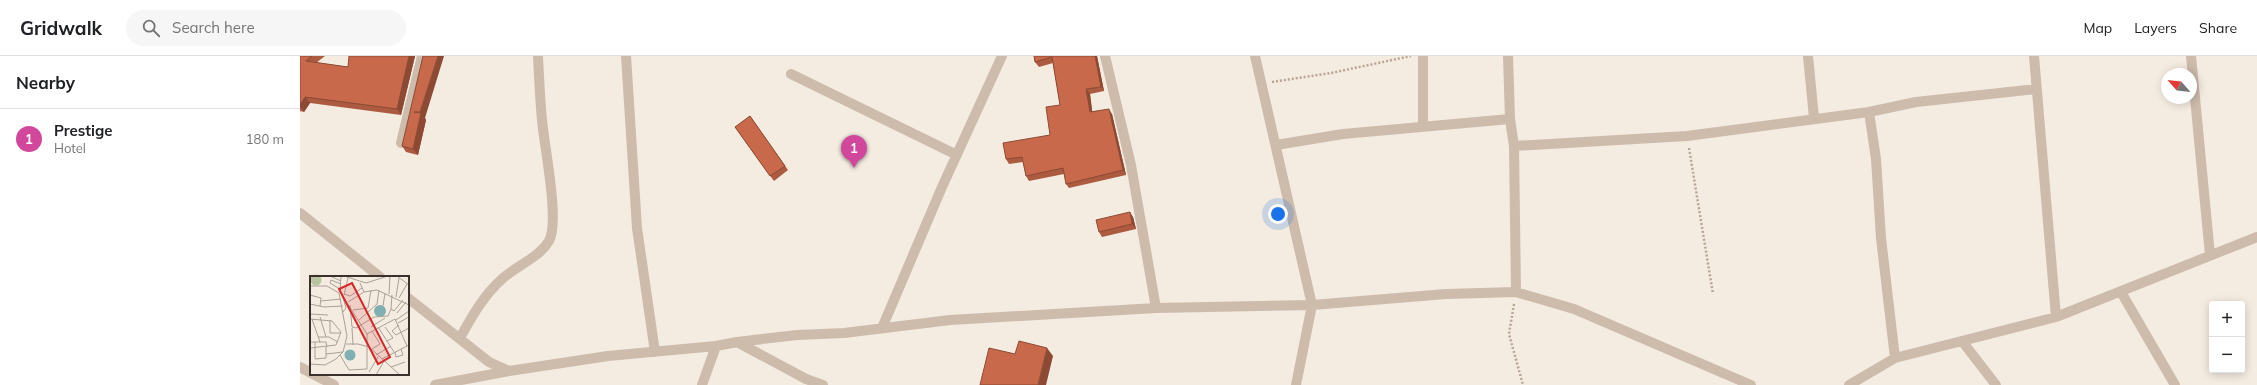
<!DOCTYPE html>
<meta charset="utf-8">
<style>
body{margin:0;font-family:Mulish,sans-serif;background:#f6f6f6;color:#202124}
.controls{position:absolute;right:12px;bottom:12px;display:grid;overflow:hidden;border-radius:4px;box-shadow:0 2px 10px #0003}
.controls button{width:36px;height:36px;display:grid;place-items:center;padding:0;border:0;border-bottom:1px solid #e0e0e0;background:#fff;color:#202124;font:20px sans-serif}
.compass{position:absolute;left:1861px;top:12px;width:36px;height:36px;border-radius:50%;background:#fff;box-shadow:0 2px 10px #0003;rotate:297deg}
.you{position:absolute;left:978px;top:158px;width:14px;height:14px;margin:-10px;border:3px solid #fff;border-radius:50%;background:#1a73e8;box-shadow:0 0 0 6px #1a73e833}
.badge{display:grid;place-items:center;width:26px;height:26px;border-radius:50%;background:#2563eb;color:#fff;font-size:13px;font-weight:700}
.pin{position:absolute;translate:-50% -33px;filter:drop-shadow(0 1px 2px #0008)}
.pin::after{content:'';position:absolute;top:21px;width:14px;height:12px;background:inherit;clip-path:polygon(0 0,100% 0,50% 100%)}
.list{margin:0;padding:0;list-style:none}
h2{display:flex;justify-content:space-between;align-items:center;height:52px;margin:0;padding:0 16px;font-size:17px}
h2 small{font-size:13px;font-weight:400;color:#757577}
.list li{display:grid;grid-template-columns:26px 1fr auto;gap:12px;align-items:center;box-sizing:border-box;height:60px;padding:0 16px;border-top:1px solid #e0e0e0}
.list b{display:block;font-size:15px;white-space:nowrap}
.list p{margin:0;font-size:13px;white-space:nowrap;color:#757577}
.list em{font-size:13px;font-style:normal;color:#757577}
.icon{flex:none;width:22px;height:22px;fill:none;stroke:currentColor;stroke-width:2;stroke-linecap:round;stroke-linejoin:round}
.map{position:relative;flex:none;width:1957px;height:329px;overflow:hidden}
header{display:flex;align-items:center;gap:24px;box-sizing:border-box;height:56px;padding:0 20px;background:#fff;border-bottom:1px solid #e0e0e0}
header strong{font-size:19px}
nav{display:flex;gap:22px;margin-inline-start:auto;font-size:14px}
.search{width:280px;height:36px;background:#f6f6f6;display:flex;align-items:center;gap:10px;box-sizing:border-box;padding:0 14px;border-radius:22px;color:#757577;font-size:15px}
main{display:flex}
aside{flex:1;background:#fff}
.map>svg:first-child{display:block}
</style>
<header>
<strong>Gridwalk</strong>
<div class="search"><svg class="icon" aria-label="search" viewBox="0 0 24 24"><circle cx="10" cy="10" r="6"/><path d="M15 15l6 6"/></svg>Search here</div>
<nav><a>Map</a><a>Layers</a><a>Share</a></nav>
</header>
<main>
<aside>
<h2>Nearby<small></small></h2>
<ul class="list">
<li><span class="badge" style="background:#d1479c">1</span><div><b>Prestige</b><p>Hotel</p></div><em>180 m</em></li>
</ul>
</aside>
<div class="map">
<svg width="1957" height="329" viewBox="0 0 1957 329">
<rect width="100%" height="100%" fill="#f4ebe1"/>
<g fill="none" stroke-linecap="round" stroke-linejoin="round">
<path stroke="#b9a596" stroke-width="2.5" stroke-dasharray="2 2" stroke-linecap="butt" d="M972,26L1031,17L1111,0
M1389,92L1413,238
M1214,248L1209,278L1223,329"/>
<path stroke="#cdbbac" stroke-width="10" d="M326,0L337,172L355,296
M805,0L831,109L856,252
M955,0L1012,249L996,329
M1123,0V71
M1208,0L1210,63L1214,90L1216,236
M1508,0L1514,62
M1734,0L1756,261
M1891,0L1910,199
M491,18L657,99
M1569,56L1616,46L1736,33
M101,87L122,0
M976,89L1043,78L1210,63
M1214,90L1387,80L1569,56L1576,103L1581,182L1595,302
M0,157L80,221
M1821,236L1875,329
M108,242L189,306L209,315
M582,272L642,131L702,0
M160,282C172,260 184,239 202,223C217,209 239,202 249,185C260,165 244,89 242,64C240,43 239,21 238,0
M1662,285L1696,329
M437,286L506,323L523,329
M0,311L11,317
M13,318L34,329
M135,329L209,315L308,300L416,290L437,286L497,279L544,277L650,264L856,252L1012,249L1146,238L1216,236L1274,253L1451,329
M402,329L416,290
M1549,329L1595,302L1756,261L1957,181"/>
</g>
<path fill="#ac5a40" d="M0,0H25L16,7L48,11L115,0L101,59L10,47L4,56L0,55Z
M734,0H797L804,35L790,38L792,56L812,58L826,119L769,132L766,128L764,118L729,125L726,120L723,106L709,108L706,103L750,79L760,49L753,7L739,11L735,6Z
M450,60L488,114L474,125L435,71Z
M125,62L126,64L118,99L106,96L102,90Z
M833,161L836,173L802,181L799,176Z"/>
<path fill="#8c4a34" d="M109,0H115L101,59L97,53Z
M138,0H144L125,62L126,64L118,99L113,93L120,56Z
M795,0H797L804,35L801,31Z
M786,33L790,38L793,61L790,56Z
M5,41L10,47L4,56L0,50V49Z
M809,53L812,58L826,119L823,114Z
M830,156L833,161L836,173L832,168Z
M747,292L753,300L746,329H738Z"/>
<path fill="#c8694b" stroke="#8c4a34" d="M0,0H12L6,5L48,11L49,0H109L97,53L5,41L0,49Z
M123,0H138L120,56H114L121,57L113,93L102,90Z
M734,0H795L801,31L786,33L790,56L809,53L823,114L766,128L763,112L726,120L722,101L706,103L703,87L750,79L746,51L760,49L752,1L735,6Z
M450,60L485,110L470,120L435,71Z
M830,156L832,168L799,176L796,164Z
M719,285L747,292L738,329H680L689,292L715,298Z"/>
<g transform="translate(10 220)">
<rect width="99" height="99" fill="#f4ebe1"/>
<path d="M0.5 4a5.5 5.5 0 1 1 11 0a5.5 5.5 0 1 1-11 0Z" fill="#b8c4a0"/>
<path d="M64 35a6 6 0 1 1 12 0a6 6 0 1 1-12 0ZM34.5 79a5.5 5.5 0 1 1 11 0a5.5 5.5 0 1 1-11 0Z" fill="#7fb0b2"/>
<path fill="none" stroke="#aaa098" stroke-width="1" d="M20,0L31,5M34,0L56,7L78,0M87,0L99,9M50,7L54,16L67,14L99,29M0,10H17L29,17L37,60L33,76L26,83L15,89L0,88M30,13L20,7L21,4L31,8M32,18L36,32L33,36M34,18L40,20L52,12M79,18L80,0M0,19L11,22L10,30M34,19L38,2M86,21L89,2M89,22L97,8M11,25L31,23M38,26L54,16M0,28L14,31L33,30M40,29L42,51L46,52L64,41L78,40L81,33L82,19M73,30L75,17M81,33L84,35L93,24M43,34L58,32L61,14M87,37L96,26M0,38L18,39M10,41L16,61M0,43L22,45L31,56L26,69L0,72M2,43L10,66M20,44V57H31M49,44L67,28L69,14M86,44L99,35M88,47L99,41M89,49L82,55L86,59L99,52M61,51L75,42M68,51L84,76M75,51L83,62L77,65M42,52L43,69M57,58L85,43L97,70M8,61H19L28,66M0,66H16L17,71M5,66V83L16,82V71M36,68H48L59,71L90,99M62,73L70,68L62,55M85,76L86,81L93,79L91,73M16,78L33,76M30,79L39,94L57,93V58L30,16L31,0M66,79L81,70M72,83L99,69M81,91L95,86M59,96L68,81M66,99L74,85"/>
<path fill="#d62828" fill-opacity="0.15" stroke="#d62828" stroke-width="2" d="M42,7L80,81L68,88L29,13Z"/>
<rect width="99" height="99" fill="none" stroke="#3b302b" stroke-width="2"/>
</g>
</svg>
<div class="controls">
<button>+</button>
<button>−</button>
</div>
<svg class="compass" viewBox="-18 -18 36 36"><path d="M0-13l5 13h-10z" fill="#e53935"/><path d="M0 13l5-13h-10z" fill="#757577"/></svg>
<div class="you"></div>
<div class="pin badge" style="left:554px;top:112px;background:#d1479c">1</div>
</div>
</main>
